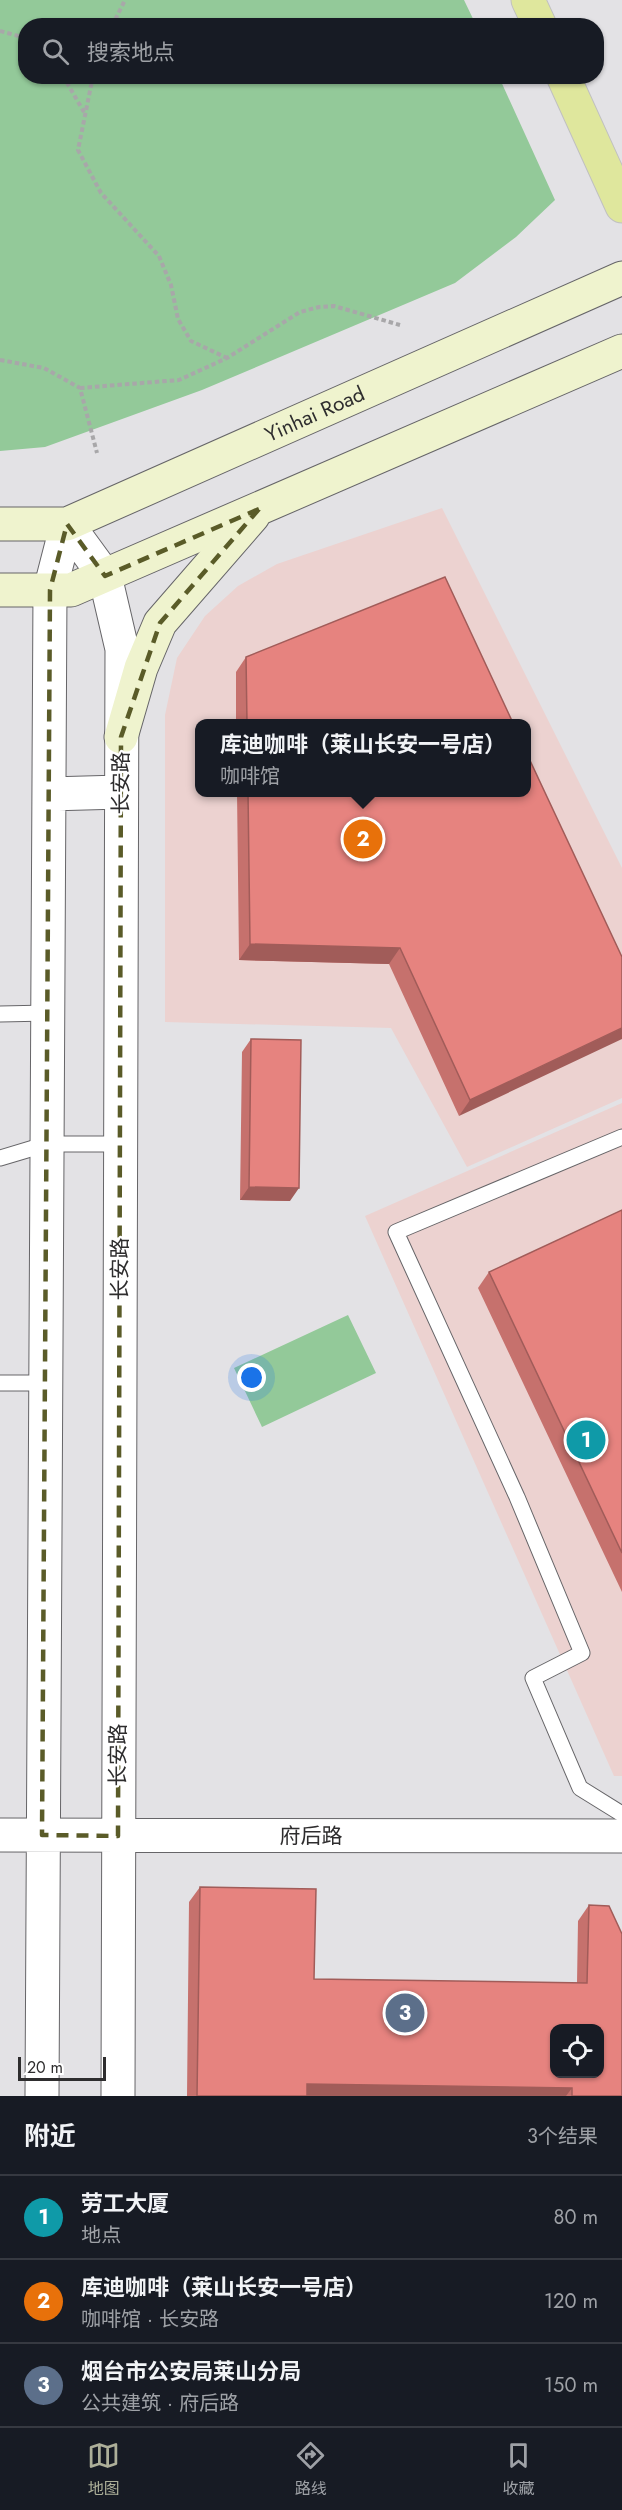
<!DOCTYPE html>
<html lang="zh">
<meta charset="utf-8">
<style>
body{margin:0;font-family:Jost,"Noto Sans SC",sans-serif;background:#20242c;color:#f1f3f6}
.controls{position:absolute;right:18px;bottom:18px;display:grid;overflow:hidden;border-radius:12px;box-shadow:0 2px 4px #0004}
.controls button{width:54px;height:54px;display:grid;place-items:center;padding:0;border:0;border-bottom:2px solid #363941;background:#171b24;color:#f1f3f6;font:30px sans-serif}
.scale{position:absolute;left:18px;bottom:15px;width:88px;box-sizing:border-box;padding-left:6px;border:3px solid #2e2d2e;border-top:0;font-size:16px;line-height:21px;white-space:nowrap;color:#2e2d2e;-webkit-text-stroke:4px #fff;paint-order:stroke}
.you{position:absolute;left:252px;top:1378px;width:21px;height:21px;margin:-15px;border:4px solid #fff;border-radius:50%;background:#1a73e8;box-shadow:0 0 0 9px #1a73e833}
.badge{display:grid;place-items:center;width:39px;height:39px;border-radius:50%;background:#adaf99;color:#fff;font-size:20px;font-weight:700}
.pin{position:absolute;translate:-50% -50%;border:3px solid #fff;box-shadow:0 2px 6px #0006}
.popup{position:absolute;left:195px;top:719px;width:336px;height:78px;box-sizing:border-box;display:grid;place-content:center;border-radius:12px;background:#171b24;filter:drop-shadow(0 2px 4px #0005);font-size:20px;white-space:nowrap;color:#9ea1a6}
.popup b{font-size:22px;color:#f1f3f6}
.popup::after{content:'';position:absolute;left:50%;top:100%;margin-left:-12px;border:12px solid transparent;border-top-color:#171b24}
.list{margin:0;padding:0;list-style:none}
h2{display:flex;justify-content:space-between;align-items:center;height:78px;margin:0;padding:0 24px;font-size:26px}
h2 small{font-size:20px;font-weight:400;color:#9ea1a6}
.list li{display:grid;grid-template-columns:39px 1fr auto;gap:18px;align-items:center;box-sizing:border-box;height:84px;padding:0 24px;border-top:2px solid #363941}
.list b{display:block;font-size:22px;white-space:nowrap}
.list p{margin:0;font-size:20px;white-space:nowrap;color:#9ea1a6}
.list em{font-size:20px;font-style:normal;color:#9ea1a6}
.icon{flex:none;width:33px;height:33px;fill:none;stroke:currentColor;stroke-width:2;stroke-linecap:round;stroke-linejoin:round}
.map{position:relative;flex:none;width:622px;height:2096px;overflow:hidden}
.search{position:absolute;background:#171b24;box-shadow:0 2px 4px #0004;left:18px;right:18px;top:18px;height:66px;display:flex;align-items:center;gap:15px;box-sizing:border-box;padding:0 21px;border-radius:24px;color:#9ea1a6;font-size:22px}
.sheet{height:330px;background:#171b24}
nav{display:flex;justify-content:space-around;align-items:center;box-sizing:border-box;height:84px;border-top:2px solid #363941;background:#171b24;font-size:16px;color:#9ea1a6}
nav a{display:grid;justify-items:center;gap:3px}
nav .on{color:#adaf99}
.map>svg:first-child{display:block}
</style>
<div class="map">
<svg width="622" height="2096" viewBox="0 0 622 2096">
<rect width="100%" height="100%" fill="#e3e2e5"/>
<path fill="#ecd2d0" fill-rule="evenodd" d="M442,508L622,868V1098L467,1167L391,1028L165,1022V715L177,658L205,616L238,586L277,564ZM200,724H526V792H200Z
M622,1103V1776H614L365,1216Z"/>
<path fill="#93c999" d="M0,0H464L476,25L26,26V76L499,77L555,200L516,237L455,283L202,390L45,447L0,451Z
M348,1315L376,1373L262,1427L234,1368Z"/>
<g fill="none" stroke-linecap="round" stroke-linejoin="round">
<defs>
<path id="service" d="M0,1014L48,1013
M622,1137L396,1232L517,1497L582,1653L533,1678L580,1788L622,1814
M0,1158L47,1144H120
M0,1383H45"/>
<path id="tertiary" d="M67,524L105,576L122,649L118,2096
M49,794L121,792
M0,1835L622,1836
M42,2096L50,590L67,524"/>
<g id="secondary">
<path id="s1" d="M0,524H67L622,278"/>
<path d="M0,590H71L622,351"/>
<path d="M121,737L141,668L160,623L253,516"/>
</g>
<path id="primary" d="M528,0L540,26
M563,76L622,206"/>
</defs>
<use href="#service" stroke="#666568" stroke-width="17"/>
<use href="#tertiary" stroke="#666568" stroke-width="35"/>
<use href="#secondary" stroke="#666568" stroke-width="35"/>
<use href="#primary" stroke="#c0c0c0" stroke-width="35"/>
<path stroke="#a8a7a9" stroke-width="4" stroke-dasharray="4.5 3" stroke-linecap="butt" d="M112,26L125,0
M0,31L26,38
M63,76L84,112
M93,76L78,150L101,193L159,256L171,285L178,319L191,341L227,358
M0,360L44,368L80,388L97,453
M80,388L179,380L227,358L300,312L319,307L334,306L400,325"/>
<use href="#service" stroke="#fff" stroke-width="15"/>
<use href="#tertiary" stroke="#fff" stroke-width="33"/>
<use href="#secondary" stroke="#eff3ce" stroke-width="33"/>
<use href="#primary" stroke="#dfe79d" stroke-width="33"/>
</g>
<path fill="#c6716d" d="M246,657L513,723H236V672Z
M237,792H526L622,957L459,1116L389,964L239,960Z
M251,1039L290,1201L240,1200L242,1052Z
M622,1210V1592L478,1288L489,1272Z
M200,1887L314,1979L577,1983L578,1921L589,1905L622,2096H187L189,1902Z"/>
<path fill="#a15c59" d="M250,944L400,948L389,964L239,960Z
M622,1028V1039L459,1116L470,1100Z
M249,1187L299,1188L290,1201L240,1200Z
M307,2084L572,2088L566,2096H298Z"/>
<path fill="#e6837f" stroke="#a15c59" stroke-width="1.5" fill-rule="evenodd" d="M445,577L513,723H247L246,657Z
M526,752L622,957V1028L470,1100L400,948L250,944L248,792H526Z
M251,1039L301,1040L299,1188L249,1187Z
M622,1210V1553L489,1272Z
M200,1887L316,1889L314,1979L587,1983L589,1905L609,1906L622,1934V2096H572V2088L307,2084V2096H197ZM555,2028H600V2073H555Z"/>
<path fill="none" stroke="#5a5b28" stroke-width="4.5" stroke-dasharray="12 8" stroke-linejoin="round" d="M259,509L160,623L121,737L118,1836L42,1835L50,590L67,524L105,576Z"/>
<g text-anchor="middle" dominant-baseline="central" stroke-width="4.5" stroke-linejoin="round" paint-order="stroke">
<g font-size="21" fill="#2e2d2e" stroke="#fff">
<text stroke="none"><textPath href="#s1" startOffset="338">Yinhai Road</textPath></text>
<text transform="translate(121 783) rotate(-90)">长安路</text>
<text transform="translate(120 1269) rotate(-90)">长安路</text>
<text transform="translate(118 1755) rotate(-90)">长安路</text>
<text x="311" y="1836">府后路</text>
</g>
</g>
</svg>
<div class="controls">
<button><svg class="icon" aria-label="locate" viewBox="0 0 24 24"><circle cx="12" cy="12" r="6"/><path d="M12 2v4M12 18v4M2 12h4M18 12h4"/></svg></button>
</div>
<div class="scale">20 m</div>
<div class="you"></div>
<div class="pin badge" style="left:586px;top:1440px;background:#0f9aa8">1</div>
<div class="pin badge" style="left:363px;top:839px;background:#e8710a">2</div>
<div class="popup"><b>库迪咖啡（莱山长安一号店）</b>咖啡馆</div>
<div class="pin badge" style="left:405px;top:2013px;background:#5c6f8a">3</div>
<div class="search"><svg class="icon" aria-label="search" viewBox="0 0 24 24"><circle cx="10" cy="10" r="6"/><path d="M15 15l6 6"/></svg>搜索地点</div>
</div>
<section class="sheet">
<h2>附近<small>3个结果</small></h2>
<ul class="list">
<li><span class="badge" style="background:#0f9aa8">1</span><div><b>劳工大厦</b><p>地点</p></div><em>80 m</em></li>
<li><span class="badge" style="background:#e8710a">2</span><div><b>库迪咖啡（莱山长安一号店）</b><p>咖啡馆 · 长安路</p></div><em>120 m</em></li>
<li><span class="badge" style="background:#5c6f8a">3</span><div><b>烟台市公安局莱山分局</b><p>公共建筑 · 府后路</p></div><em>150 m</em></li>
</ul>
</section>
<nav>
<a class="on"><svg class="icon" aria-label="map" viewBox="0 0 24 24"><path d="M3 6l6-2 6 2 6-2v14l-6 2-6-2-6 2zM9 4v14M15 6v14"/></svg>地图</a>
<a><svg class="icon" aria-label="directions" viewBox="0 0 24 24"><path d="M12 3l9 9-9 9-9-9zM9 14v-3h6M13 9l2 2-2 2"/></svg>路线</a>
<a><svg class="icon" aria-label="saved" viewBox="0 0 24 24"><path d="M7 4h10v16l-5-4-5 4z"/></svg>收藏</a>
</nav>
